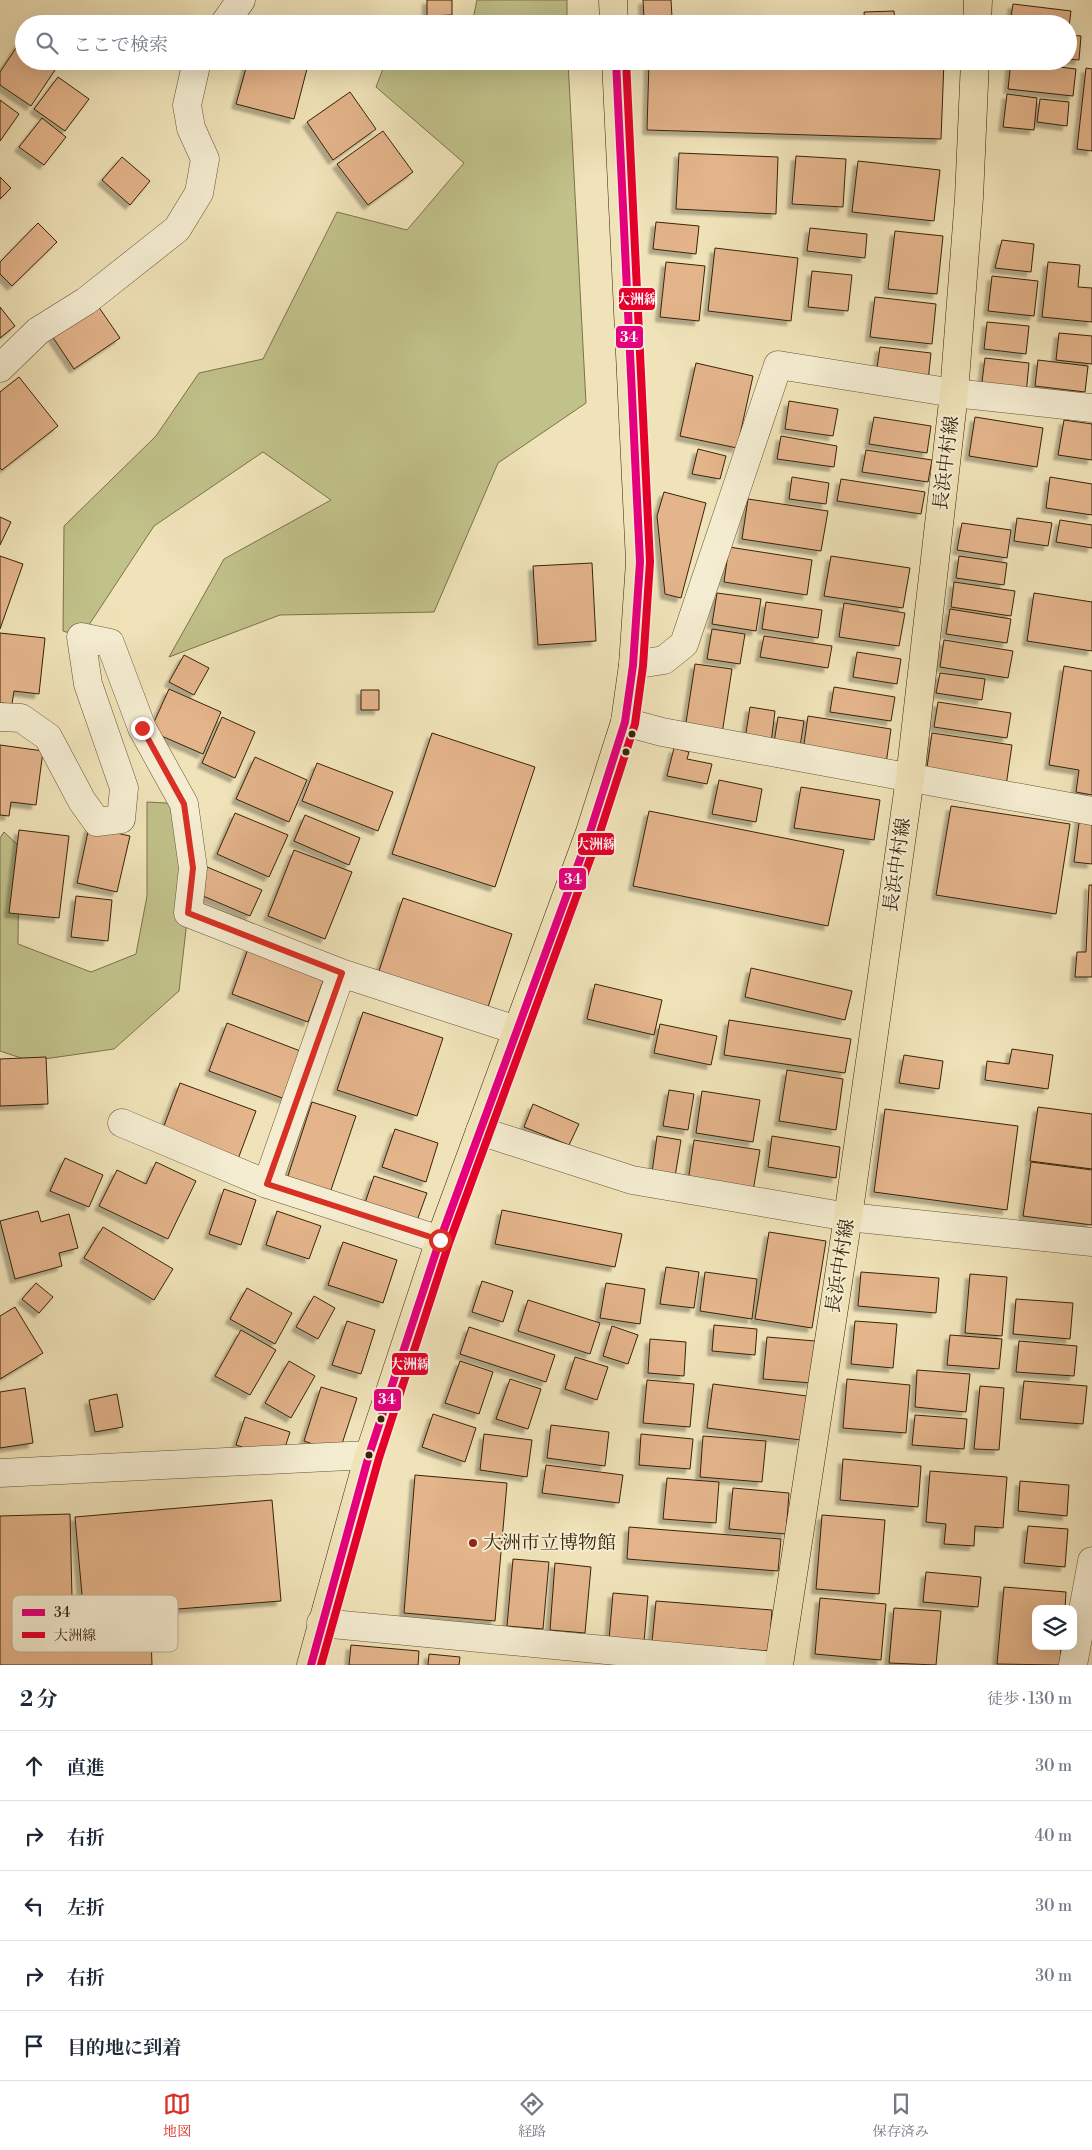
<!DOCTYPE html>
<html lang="ja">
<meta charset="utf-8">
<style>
body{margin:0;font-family:"Libre Bodoni","Noto Serif JP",serif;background:#f6f6f7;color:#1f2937}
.controls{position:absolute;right:15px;bottom:15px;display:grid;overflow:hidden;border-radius:10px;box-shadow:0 5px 20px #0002}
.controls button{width:45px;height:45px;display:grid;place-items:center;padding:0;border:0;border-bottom:1px solid #e0e1e3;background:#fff;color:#1f2937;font:25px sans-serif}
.stop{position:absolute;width:15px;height:15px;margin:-11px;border:4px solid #d93025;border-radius:50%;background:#fff}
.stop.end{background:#d93025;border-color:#fff;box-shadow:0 1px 5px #0008}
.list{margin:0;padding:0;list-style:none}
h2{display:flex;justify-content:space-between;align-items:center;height:65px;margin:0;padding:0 20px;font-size:21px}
h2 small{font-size:16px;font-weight:400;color:#747a83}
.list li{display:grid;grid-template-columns:32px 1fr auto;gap:15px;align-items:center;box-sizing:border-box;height:70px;padding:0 20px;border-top:1px solid #e0e1e3}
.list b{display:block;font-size:19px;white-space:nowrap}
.list em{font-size:16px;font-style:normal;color:#747a83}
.icon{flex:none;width:28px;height:28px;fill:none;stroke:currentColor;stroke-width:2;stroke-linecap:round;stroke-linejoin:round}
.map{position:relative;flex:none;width:1092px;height:1665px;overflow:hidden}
.search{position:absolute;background:#fff;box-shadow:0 5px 20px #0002;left:15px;right:15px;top:15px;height:55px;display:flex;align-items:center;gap:12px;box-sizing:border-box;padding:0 18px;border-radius:28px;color:#747a83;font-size:19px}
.sheet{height:415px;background:#fff}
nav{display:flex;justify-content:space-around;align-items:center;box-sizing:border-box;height:70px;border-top:1px solid #e0e1e3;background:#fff;font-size:14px;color:#747a83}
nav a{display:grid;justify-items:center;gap:2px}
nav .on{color:#d93025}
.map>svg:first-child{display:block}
</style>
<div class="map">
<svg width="1092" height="1665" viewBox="0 0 1092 1665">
<defs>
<filter id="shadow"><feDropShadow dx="-4.5" dy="4.5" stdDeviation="1" flood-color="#0004"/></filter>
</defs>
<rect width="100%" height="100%" fill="#f0e3b9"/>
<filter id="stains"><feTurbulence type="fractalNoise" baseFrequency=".004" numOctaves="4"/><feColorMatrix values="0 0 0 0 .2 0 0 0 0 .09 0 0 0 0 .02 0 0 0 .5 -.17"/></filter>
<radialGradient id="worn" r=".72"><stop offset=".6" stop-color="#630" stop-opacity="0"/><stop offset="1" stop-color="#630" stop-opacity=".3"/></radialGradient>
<path fill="#c1c18a" stroke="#7c7249" d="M477,0H567V24H472Z
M386,61H568L586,403L498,463L434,612L280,615L169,657L224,559L331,500L263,452L154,526L81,637L63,631L64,526L156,436L199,373L263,359L337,212L407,230L464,163L376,87Z
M147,802L184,804L193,868L179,991L114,1049L30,1061L0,1051V838L4,832L19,846L18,944L91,972L136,954L147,896Z"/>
<path fill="#e4b48b" stroke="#372308" filter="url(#shadow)" d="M427,0H452V15L427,16Z
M643,0H671L672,17L644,19Z
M1013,4L1071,11L1068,35L1081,36L1079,60L1068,59V24H1010Z
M894,11L895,24H865L864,12Z
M24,36V61H61L31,106L0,85V72Z
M248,61H309L294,119L236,104Z
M649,61H944L941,139L647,130Z
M1011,61L1076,69L1073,96L1008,89Z
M1086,68L1092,69V151L1077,149Z
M58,77L89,99L65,131L34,109Z
M350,92L376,129L333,160L307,122Z
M1007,94L1037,98L1034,130L1003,127Z
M1040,99L1069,102L1067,126L1037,122Z
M0,100L19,114L0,141Z
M42,118L66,137L44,165L19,147Z
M383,131L413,172L368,205L337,164Z
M679,153L778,157L776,214L676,209Z
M796,156L846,159L843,207L792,204Z
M122,157L150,181L130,205L102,180Z
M858,161L940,170L934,221L852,212Z
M0,177L11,188L0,199Z
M656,222L699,226L696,254L653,249Z
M38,223L57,242L12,286L0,274V262Z
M810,228L867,234L865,258L807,251Z
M895,231L943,236L937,294L888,289Z
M1002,240L1034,244L1031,272L995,268Z
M715,248L798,258L791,321L708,311Z
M666,262L705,266L699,321L660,317Z
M1048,262L1080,265L1078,287L1092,288V322L1042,317Z
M812,271L852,275L848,311L808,307Z
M992,276L1038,281L1034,316L988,311Z
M875,297L936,304L932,344L870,337Z
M98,306L120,338L74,369L52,336Z
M0,307L15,326L0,338Z
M987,322L1029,326L1026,354L984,349Z
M1059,333L1092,336V364L1056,360Z
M880,347L931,353L928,381L876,375Z
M985,358L1029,363L1026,395L981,390Z
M1038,360L1088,366L1085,392L1035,386Z
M696,363L753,376L737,448L680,436Z
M19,377L58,426L2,470L0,468V392Z
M789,401L838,409L833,436L785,429Z
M874,417L931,426L927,453L869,444Z
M975,417L1043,428L1037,467L969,456Z
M1064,420L1092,424V460L1058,455Z
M781,436L837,446L834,467L777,459Z
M698,449L726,456L720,479L692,474Z
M866,450L932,460L928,482L862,472Z
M792,477L829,483L826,504L789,499Z
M1050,477L1092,484V515L1046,508Z
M841,479L925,492L921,514L837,501Z
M664,492L706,503L681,598L665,594L657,516Z
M748,499L828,511L821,551L742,539Z
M0,517L11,522L0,545Z
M1017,518L1052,523L1048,546L1014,541Z
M1060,520L1092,525V548L1056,542Z
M962,523L1011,530L1007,558L957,550Z
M729,547L812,560L807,595L724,582Z
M0,556L23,564L0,629Z
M831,556L910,568L903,608L824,596Z
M959,556L1007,563L1004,585L956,578Z
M592,563L596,641L538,645L533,566Z
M954,582L1015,591L1011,616L951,607Z
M717,593L761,599L756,631L712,624Z
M1034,593L1092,602V651L1027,641Z
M766,602L822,610L818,638L762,629Z
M844,603L905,613L899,646L839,637Z
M950,609L1011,619L1007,643L946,634Z
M712,629L745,634L740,664L707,659Z
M0,633L45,638L39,694L14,691L12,704L0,703Z
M764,636L832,646L828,668L760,657Z
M944,640L1013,651L1008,678L940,667Z
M857,652L901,659L897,684L853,677Z
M184,655L209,668L194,695L169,682Z
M695,664L732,669L722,734L685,729Z
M1064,666L1092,671V795L1076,792L1079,770L1049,765Z
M940,673L985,679L982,700L936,693Z
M834,687L895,697L891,721L830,712Z
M169,689L221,712L203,754L150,731Z
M361,690H379V710H361Z
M938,702L1011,713L1007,738L934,727Z
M750,707L775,711L771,743L745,739Z
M808,716L891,729L886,764L803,751Z
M222,717L255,732L235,778L202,763Z
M778,717L804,721L799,753L773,749Z
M432,733L535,767L495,887L392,854Z
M932,733L1012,745L1006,786L926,774Z
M0,745L43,751L36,805L11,802L9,816L0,815Z
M674,748L689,752L687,759L712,764L707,784L667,776Z
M255,757L307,780L289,822L236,799Z
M317,763L393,792L378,831L302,801Z
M719,780L762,789L756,822L712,814Z
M801,787L880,800L874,840L794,828Z
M951,806L1070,824L1056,914L936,895Z
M649,811L844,850L828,926L633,886Z
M235,813L288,835L269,877L217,854Z
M305,815L360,838L349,865L294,841Z
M1080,815L1092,816V864L1074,862Z
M89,827L130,836L117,892L77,883Z
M19,830L69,836L59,918L9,913Z
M294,850L352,872L325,939L268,916Z
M207,867L262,890L250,916L196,893Z
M1089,885H1092V977H1075L1077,952H1086Z
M76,896L112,900L108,941L71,937Z
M403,898L512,934L487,1010L378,974Z
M249,946L326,973L308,1022L232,994Z
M751,968L852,991L845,1020L745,997Z
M595,984L662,1000L654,1035L587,1019Z
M363,1012L443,1038L417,1116L337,1090Z
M729,1020L851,1039L845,1073L724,1055Z
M227,1023L303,1052L285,1099L209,1071Z
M660,1024L717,1036L711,1065L654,1053Z
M1012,1049L1053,1055L1048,1089L985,1080L987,1061L1009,1064Z
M904,1055L943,1061L939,1089L899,1083Z
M46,1057L48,1104L0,1106V1059Z
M787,1070L843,1079L836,1130L779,1121Z
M180,1083L256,1111L238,1159L162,1131Z
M669,1090L694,1094L688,1130L663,1126Z
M702,1091L760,1100L753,1142L696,1133Z
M312,1102L356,1116L329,1196L286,1182Z
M533,1104L579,1124L569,1145L524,1127Z
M1038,1107L1092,1114V1169L1030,1161Z
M885,1109L1018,1126L1007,1210L874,1192Z
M395,1129L438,1143L426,1182L382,1167Z
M657,1136L681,1140L674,1183L651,1180Z
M772,1136L840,1147L836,1178L768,1167Z
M694,1140L760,1150L753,1191L688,1182Z
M65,1158L103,1175L89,1207L50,1191Z
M156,1162L196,1181L168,1239L99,1206L117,1170L146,1184Z
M1031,1162L1092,1170V1225L1023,1216Z
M374,1176L427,1193L415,1226L363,1209Z
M224,1189L256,1200L241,1245L209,1234Z
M502,1210L622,1234L615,1267L495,1244Z
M38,1211L41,1222L69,1214L78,1248L59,1253L62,1266L15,1279L0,1221Z
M277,1211L321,1226L309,1259L266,1245Z
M103,1227L173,1269L154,1300L84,1258Z
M769,1232L826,1241L812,1328L755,1319Z
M343,1242L397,1260L383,1303L328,1285Z
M666,1267L699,1272L694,1308L660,1304Z
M705,1272L757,1279L752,1319L700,1311Z
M861,1272L939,1278L936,1313L858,1306Z
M970,1274L1007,1277L1002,1336L965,1333Z
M482,1281L513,1291L503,1322L472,1312Z
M36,1283L53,1297L39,1313L22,1299Z
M606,1283L645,1289L640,1324L600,1318Z
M247,1288L292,1313L275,1344L230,1319Z
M314,1296L335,1308L318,1339L296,1327Z
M1016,1299L1073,1303L1070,1339L1013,1334Z
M528,1300L600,1323L590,1354L518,1331Z
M15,1307L43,1353L0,1379V1316Z
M347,1321L375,1330L361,1374L332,1365Z
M855,1321L897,1324L893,1368L851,1364Z
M714,1325L757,1329L755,1355L712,1351Z
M612,1326L638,1335L628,1364L603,1356Z
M469,1327L555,1355L546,1382L460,1354Z
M241,1330L276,1350L250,1395L215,1376Z
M950,1335L1002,1339L999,1369L947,1365Z
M767,1337L815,1341L811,1383L763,1379Z
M650,1339L686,1342L684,1376L648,1373Z
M1019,1341L1077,1346L1074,1376L1016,1372Z
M575,1357L608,1367L597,1400L565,1389Z
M289,1361L315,1376L291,1418L265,1403Z
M460,1361L493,1372L479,1414L445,1403Z
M917,1370L970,1374L966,1412L915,1407Z
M510,1379L541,1389L528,1429L496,1419Z
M847,1379L910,1385L906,1433L843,1428Z
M647,1380L694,1384L690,1427L643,1423Z
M1024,1381L1087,1386L1083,1424L1020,1419Z
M713,1384L807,1396L801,1440L707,1428Z
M980,1386L1004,1388L999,1450L974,1449Z
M321,1387L357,1398L339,1453L304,1441Z
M25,1388L33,1443L0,1448V1392Z
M117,1394L123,1427L95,1432L89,1400Z
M433,1414L476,1428L465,1462L422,1447Z
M915,1415L967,1419L964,1449L912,1445Z
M245,1417L290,1432L281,1460L236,1445Z
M551,1425L609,1432L605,1466L547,1458Z
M484,1434L532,1440L527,1477L480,1470Z
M641,1434L693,1439L690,1469L639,1465Z
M703,1436L766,1441L762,1482L700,1477Z
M843,1459L921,1466L918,1507L840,1500Z
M546,1465L623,1475L619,1503L542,1493Z
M930,1471L1007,1477L1003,1528L975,1526L974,1546L944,1544L946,1524L926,1522Z
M415,1475L507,1483L495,1621L404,1613Z
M667,1478L719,1482L716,1523L663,1519Z
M1020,1481L1069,1485L1067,1516L1018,1511Z
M733,1488L789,1493L786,1534L729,1529Z
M272,1500L281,1601L139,1612L140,1624L85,1628L75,1517Z
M70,1514L73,1639L151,1637L152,1665H0V1516Z
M822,1515L885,1520L879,1594L816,1589Z
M1028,1526L1068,1529L1065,1567L1024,1563Z
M629,1527L781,1539L778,1571L627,1559Z
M513,1559L549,1562L543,1629L507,1626Z
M555,1563L591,1567L585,1633L550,1630Z
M926,1572L981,1577L978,1607L923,1602Z
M1004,1587L1066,1592L1065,1609H1036V1646H1061L1060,1665L997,1664Z
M613,1593L648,1596L644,1642L609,1640Z
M820,1598L886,1604L881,1660L815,1654Z
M656,1601L772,1610L769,1651L652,1642Z
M894,1608L941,1611L936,1665L889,1663Z
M351,1645L419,1651L418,1665H349Z
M429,1654L460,1657L459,1665H428Z"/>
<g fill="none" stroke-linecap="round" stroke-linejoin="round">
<defs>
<path id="minor" d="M224,24L241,0
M0,368L38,331L86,301L177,229L199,193L205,159L191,128L187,105L197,61
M633,665L664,660L684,644L778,365L954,393L1092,408
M0,717L21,718L48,737L82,801L97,822L121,819L124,788L88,684L81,637L110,643L142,728L184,804L193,868L188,913L341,973L516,1030
M625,722L662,732L1092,811
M122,1123L267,1184L440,1240
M480,1131L632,1180L848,1217L1092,1242
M267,1184L341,973
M0,1473L369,1455
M321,1623L764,1665
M1073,1665L1092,1561"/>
<path id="major" d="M977,24L978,0
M779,1665L848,1217L910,778L954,393L969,198L975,61"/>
<path id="highway" d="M613,0L614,24
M311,1665L369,1455L440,1240L590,832L625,722L633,665L640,562L616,61"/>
</defs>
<use href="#minor" stroke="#655334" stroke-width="29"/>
<use href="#major" stroke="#372308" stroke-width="29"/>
<use href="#highway" stroke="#372308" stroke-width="29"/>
<use href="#minor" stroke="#f5edd2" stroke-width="28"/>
<use href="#major" stroke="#f0e3b9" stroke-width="28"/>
<use href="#highway" stroke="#f0e3b9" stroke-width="28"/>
<defs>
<path id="bus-1" d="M311,1665L369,1455L440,1240L590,832L625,722L633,665L640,562L616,61"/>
<path id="bus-2" d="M321,1665L379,1458L449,1243L599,835L635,724L643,666L650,562L626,61"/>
</defs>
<use href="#bus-1" stroke="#f5edd2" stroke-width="11"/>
<use href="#bus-2" stroke="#f5edd2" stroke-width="11"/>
<use href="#bus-1" stroke="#e5007d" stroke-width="8"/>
<use href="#bus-2" stroke="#e4002b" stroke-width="8"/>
</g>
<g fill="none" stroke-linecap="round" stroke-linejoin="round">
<path stroke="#d93025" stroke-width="6" d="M142,728L184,804L193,868L188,913L342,973L267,1184L440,1240"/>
</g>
<g fill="#372308" stroke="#f5edd2" stroke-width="2">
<circle cx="632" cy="734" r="4.5"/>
<circle cx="626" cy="752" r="4.5"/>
<circle cx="381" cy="1419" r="4.5"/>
<circle cx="369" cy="1455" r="4.5"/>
</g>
<circle fill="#8f2418" stroke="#f5edd2" stroke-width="2" cx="473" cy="1543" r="5"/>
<g text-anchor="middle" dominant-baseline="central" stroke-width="4" stroke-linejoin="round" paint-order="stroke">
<g font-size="19" fill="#372308" stroke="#f5edd2">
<text transform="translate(946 463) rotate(-83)">長浜中村線</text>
<text transform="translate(897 865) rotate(-82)">長浜中村線</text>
<text transform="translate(840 1266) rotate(-81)">長浜中村線</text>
</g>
<g font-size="19" fill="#372308" stroke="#f5edd2" text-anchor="start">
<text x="483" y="1543">大洲市立博物館</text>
</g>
</g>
<rect x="12" y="1595" width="166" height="57" rx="8" fill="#f5edd2" stroke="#bcb095" stroke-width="1"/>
<rect x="22" y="1609" width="23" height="7" fill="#e5007d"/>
<rect x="22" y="1632" width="23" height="6" fill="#e4002b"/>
<g font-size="14" fill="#372308">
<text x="54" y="1617">34</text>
<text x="54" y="1640">大洲線</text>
</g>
<g stroke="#f5edd2" stroke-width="2">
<rect x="618" y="287" width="38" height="24" rx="5" fill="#e4002b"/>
<rect x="615" y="325" width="29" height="24" rx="5" fill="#e5007d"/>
<rect x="577" y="832" width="38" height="24" rx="5" fill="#e4002b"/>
<rect x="558" y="867" width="29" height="24" rx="5" fill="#e5007d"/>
<rect x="391" y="1352" width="38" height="24" rx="5" fill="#e4002b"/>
<rect x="373" y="1388" width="29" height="24" rx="5" fill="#e5007d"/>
</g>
<g font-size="14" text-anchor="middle" font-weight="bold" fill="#fff">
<text x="637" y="304">大洲線</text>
<text x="629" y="342">34</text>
<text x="596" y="849">大洲線</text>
<text x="573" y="884">34</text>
<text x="410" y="1369">大洲線</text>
<text x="387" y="1404">34</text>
</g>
<rect width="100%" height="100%" filter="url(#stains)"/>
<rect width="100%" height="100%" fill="url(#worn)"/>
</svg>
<div class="controls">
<button><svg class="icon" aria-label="layers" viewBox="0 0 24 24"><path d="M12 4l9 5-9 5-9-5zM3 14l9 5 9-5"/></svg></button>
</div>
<div class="stop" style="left:440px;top:1240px"></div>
<div class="stop end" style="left:142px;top:728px"></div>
<div class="search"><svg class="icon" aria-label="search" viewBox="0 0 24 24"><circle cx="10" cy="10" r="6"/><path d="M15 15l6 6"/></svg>ここで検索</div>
</div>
<section class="sheet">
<h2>2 分<small>徒歩 · 130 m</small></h2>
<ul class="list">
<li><svg class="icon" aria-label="ahead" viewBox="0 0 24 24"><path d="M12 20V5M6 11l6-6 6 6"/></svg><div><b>直進</b></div><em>30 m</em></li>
<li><svg class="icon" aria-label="right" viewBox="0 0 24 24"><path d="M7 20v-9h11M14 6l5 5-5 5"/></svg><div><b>右折</b></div><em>40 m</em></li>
<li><svg class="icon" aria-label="left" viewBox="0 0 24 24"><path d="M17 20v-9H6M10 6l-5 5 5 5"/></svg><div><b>左折</b></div><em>30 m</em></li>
<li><svg class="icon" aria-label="right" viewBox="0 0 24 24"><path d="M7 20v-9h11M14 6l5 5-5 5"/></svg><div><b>右折</b></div><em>30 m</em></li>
<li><svg class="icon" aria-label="arrive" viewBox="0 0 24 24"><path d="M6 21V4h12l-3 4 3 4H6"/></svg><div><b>目的地に到着</b></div></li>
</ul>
</section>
<nav>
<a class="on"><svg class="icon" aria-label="map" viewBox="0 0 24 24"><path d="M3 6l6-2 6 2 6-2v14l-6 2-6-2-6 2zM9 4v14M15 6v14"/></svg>地図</a>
<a><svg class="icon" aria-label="directions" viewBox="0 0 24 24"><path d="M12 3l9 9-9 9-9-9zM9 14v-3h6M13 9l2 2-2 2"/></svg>経路</a>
<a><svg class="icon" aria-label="saved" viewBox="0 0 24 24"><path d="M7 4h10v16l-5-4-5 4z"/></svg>保存済み</a>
</nav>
